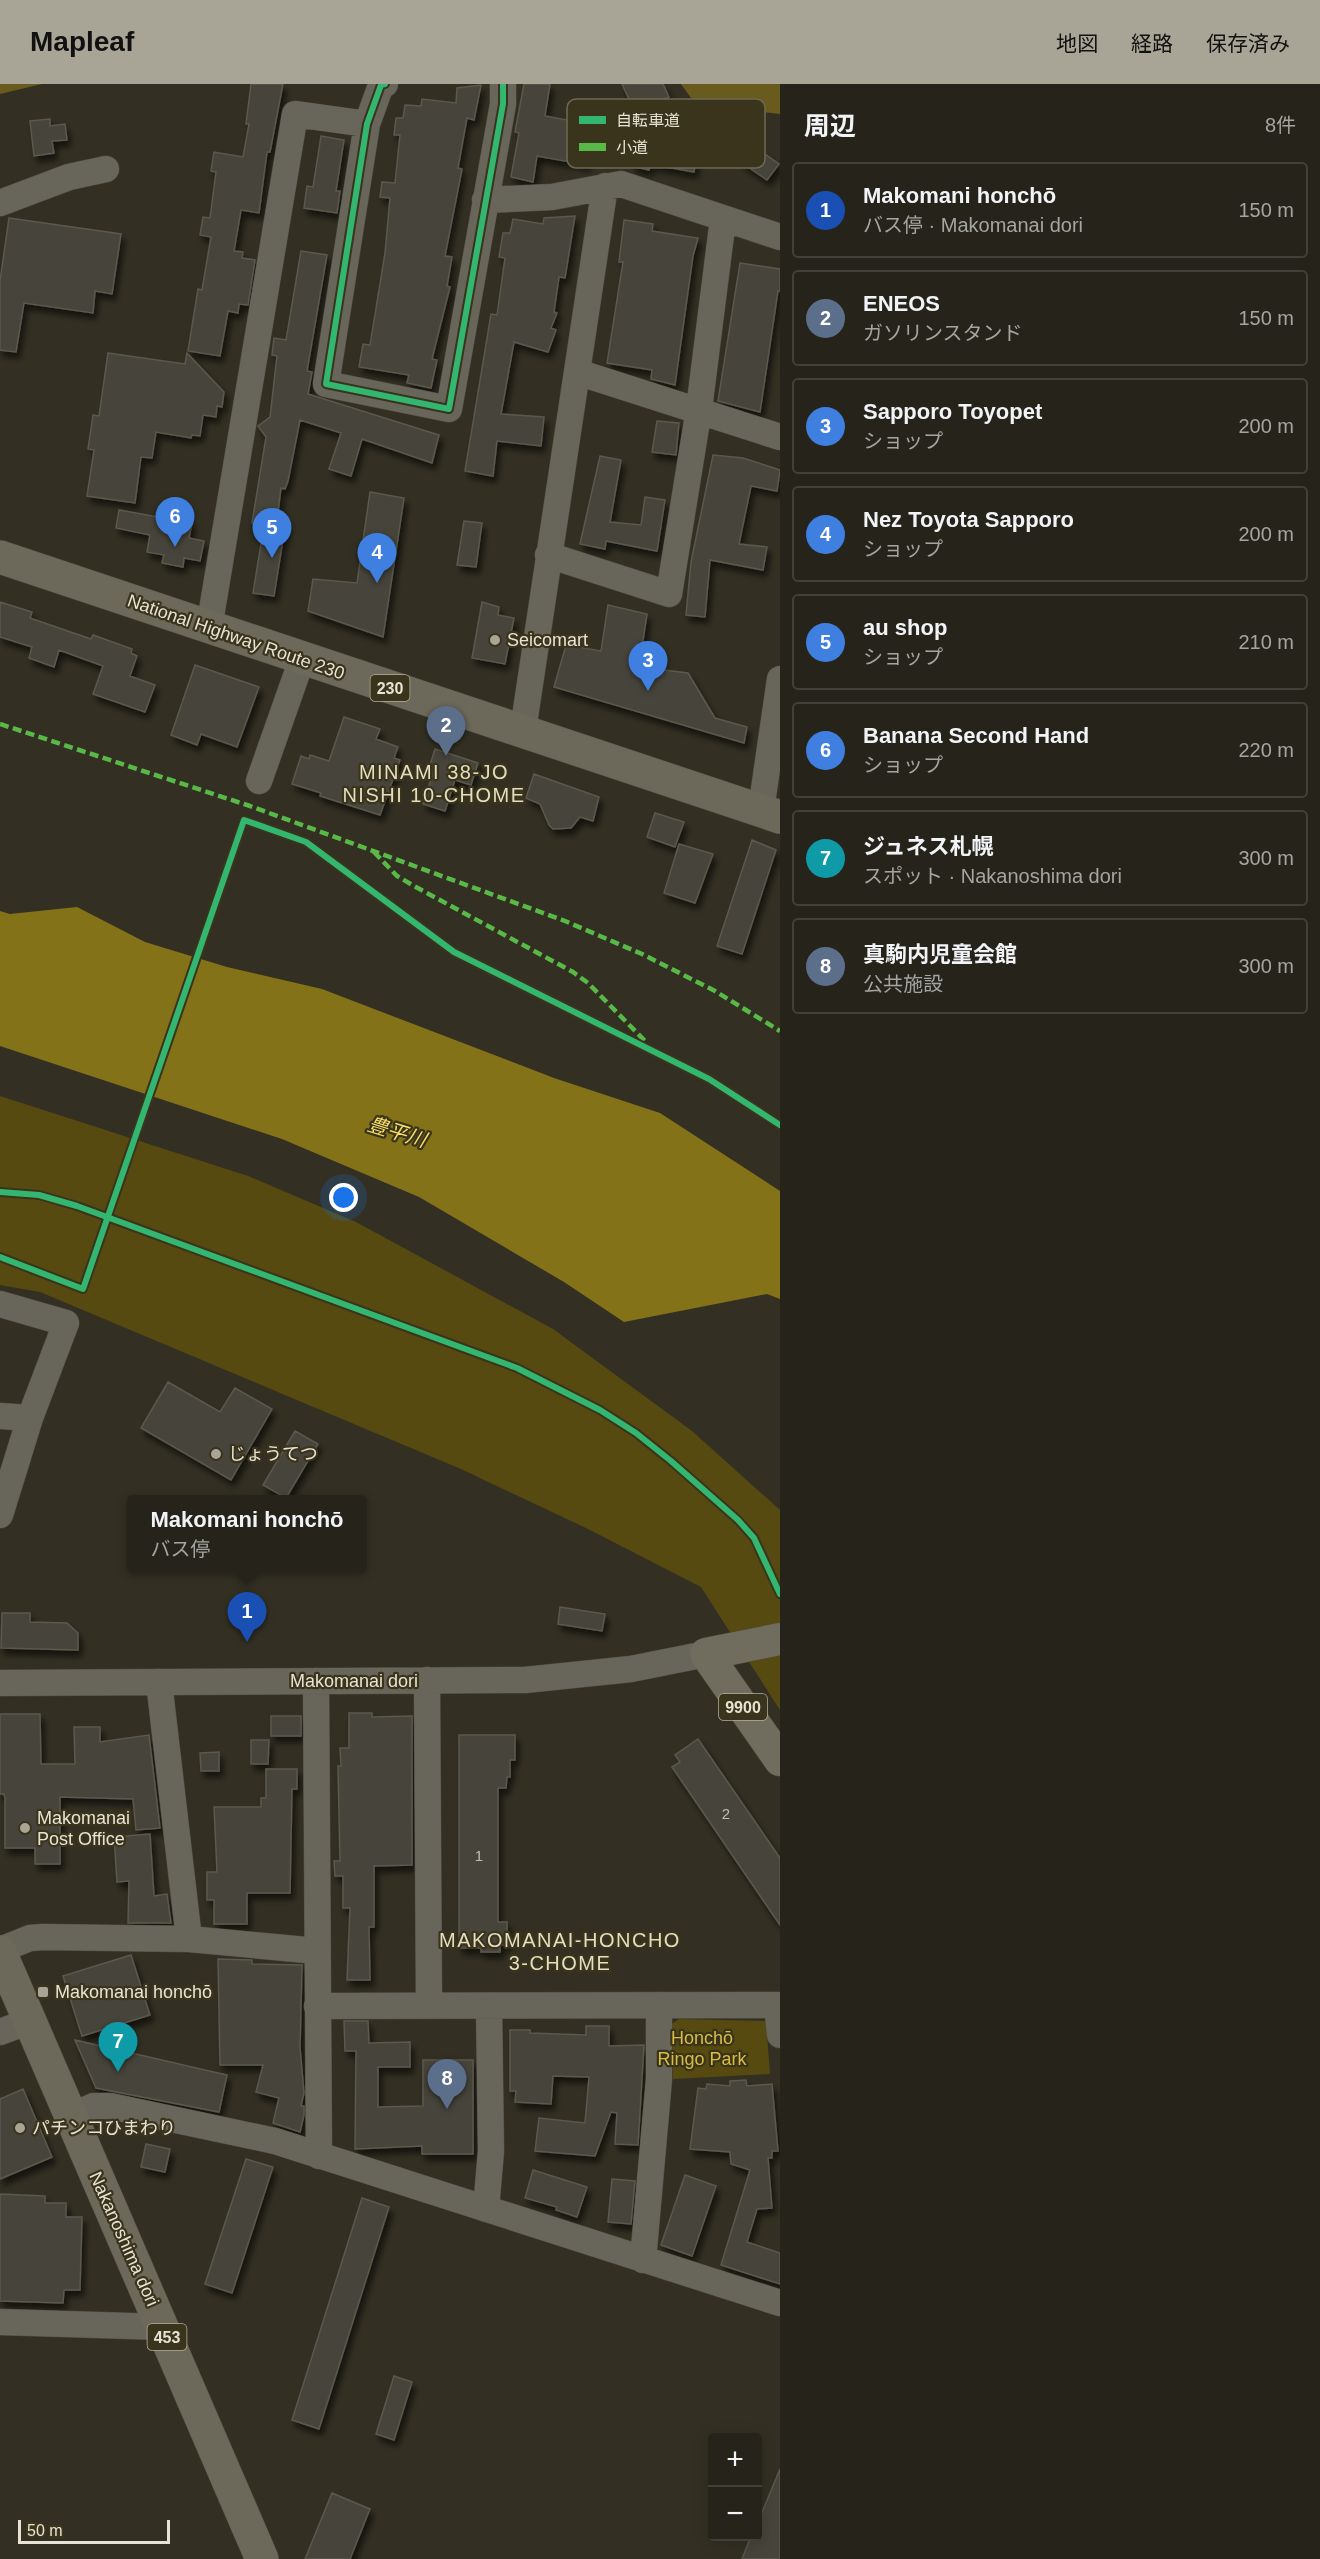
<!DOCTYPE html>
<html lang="ja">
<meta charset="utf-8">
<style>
body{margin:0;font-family:Arial,"Noto Sans JP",sans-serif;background:#323027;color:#f1f3f6}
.controls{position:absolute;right:18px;bottom:18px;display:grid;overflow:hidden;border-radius:6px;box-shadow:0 3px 15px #0003}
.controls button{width:54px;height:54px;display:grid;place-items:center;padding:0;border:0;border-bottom:2px solid #424139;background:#26241a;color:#f1f3f6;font:30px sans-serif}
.scale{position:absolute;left:18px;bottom:15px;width:152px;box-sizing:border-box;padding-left:6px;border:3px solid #e7e3d4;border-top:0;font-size:16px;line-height:21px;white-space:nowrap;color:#e7e3d4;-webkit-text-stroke:4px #3a341c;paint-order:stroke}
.you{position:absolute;left:344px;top:1114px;width:21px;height:21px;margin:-15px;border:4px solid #fff;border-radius:50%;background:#1a73e8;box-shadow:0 0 0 9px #1a73e833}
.badge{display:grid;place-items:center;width:39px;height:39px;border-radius:50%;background:#a8a496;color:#fff;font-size:20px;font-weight:700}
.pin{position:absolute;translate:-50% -50px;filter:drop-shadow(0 2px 3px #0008)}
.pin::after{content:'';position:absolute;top:32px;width:21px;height:18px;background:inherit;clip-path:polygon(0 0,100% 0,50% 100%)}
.popup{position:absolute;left:127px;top:1411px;width:240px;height:78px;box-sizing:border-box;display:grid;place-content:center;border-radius:6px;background:#26241a;filter:drop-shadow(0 2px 4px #0005);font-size:20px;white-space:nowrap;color:#a4a4a2}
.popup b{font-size:22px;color:#f1f3f6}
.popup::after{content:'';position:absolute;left:50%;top:100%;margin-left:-12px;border:12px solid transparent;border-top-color:#26241a}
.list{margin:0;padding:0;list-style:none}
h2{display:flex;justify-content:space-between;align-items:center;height:78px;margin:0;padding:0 24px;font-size:26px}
h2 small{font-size:20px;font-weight:400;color:#a4a4a2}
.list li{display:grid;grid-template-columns:39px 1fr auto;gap:18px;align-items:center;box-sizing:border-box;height:96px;margin:0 12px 12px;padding:0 12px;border:2px solid #424139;border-radius:6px}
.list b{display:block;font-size:22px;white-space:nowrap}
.list p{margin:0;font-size:20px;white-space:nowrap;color:#a4a4a2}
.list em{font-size:20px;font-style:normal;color:#a4a4a2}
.map{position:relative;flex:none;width:780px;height:2475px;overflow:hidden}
header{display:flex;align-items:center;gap:36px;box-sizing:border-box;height:84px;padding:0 30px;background:#a8a496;color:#111}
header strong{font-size:28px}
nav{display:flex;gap:33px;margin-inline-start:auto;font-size:21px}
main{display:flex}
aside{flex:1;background:#26241a}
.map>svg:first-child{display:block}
</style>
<header>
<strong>Mapleaf</strong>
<nav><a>地図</a><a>経路</a><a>保存済み</a></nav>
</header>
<main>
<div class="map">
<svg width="780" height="2475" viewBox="0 0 780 2475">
<defs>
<filter id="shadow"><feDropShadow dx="3.5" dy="6" stdDeviation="3" flood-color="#0009"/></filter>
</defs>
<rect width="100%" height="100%" fill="#333023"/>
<path fill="#564a10" d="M0,1012L248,1092L356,1138L553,1245L692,1347L780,1426V1626L701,1503L588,1445L461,1385L40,1208L0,1201Z
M679,1935L766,1937L770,1990L673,1995L672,1940Z"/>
<path fill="#695b1d" d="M0,0H42L0,10Z
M681,0H780V30L696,21Z"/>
<path fill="#847218" d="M77,823L145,858L227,883L322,905L554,994L660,1029L780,1107V1215L767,1210L624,1238L564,1198L419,1113L282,1055L0,962V827L10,830Z"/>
<path fill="#47453a" stroke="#5b584d" stroke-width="1.5" filter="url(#shadow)" d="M251,0H283L270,68H267L259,129L241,126L234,167L243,168L242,174L255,176L248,221L239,220L238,229L228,227L220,272L188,267L198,205L202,206L211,153L200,151L203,133L210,134L216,88L211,87L214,68L243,73L249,40H246Z
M524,0H550L545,32L594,41L587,81L537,72L533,98L511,93L519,49L515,48Z
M622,0H663L669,13L635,28Z
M481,1L474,36L467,34L458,84L462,85L445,172L452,173L447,202L450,203L432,275L437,276L431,304L407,299L409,291L359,283L363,260L370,261L385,169L390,114L380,113L382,98L395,99L400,51H394L396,34H403L405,21L421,22L422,15L456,19L457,4Z
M50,35V42L65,40L67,56L52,57L54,69L34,72L30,37Z
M640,35L701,40L694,88L651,80L649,86L632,82Z
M321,52L344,56L336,107H340L337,129L304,124L307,102L313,103Z
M752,61L779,80L767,96L741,78Z
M575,132L565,194L559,193L554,228L557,229L551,244L556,246L548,268L514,258L501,330L544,333L541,362L497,357L493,392L465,387L491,230L497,231L505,174L499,173L503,149H510L513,135L543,140L544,134Z
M9,134L121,150L112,210L95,207L93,229L24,219L16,268L0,266V197Z
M624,136L653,140L652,147L698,154L693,172L675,301L651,295L652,286L607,279L623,178H619Z
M301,167L327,171L307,287L312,288L308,310L439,351L432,379L362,355L351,392L329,385L341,349L300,336L288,397L285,405L281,404L277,436L286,437L274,512L253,509L264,441L252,439L266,353L258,342L270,333L277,272L272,271L274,254L286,256Z
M740,179L780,185V207H778L760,328L718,317Z
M108,269L185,280L187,269L224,308L222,323L217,322L216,333L203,331L200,352L192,351L191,354L156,348L152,374L141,373L135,419L87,412L94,366L88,365L93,331L99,332Z
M657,337L679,339L676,371L652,368Z
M713,371L743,374L780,386L777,407L751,402L739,460L767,463L763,486L710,476L705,533L686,531L691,478Z
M600,372L621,376L610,438L641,441L645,413L665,416L657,467L606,457L605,465L580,460Z
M370,408L404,414L383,553L308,527L313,495L357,499Z
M119,426L192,439L189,454L204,457L200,477L184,474L183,483L162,479L164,471L147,468L150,451L116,444Z
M464,437L482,439L476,483L457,481Z
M0,518L32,528L30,534L91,555L93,551L132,565L131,569L137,572L130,592L155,601L145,628L93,610L103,582L59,566L54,583L29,574L32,563L0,553Z
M482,518L499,523L498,531L514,534L505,580L472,574Z
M608,521L647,530L639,583L688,589L715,634L747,643L744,659L554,603L566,561L601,567Z
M195,581L259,603L237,663L201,650L197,661L171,651Z
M344,633L380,645L376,655L398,663L394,674L400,676L380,731L320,712L321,709L292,700L301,672L309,675L310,671L329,677Z
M435,665L478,679L471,701L455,696L445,727L423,720L433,689L428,687Z
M534,690L599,713L593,737L580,733L571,744L553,745L549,741L540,720L526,714Z
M655,729L684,738L675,763L647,753Z
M752,756L776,766L742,870L717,862Z
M679,760L713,770L695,819L664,809Z
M168,1298L220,1328L235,1304L272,1325L231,1396L141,1344Z
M295,1347L318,1360L286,1414L263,1401Z
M560,1523L605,1530L602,1547L558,1540Z
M2,1529H30V1538L67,1539L78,1549V1566L1,1564Z
M349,1629H372V1633L412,1632V1781L374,1782V1843H369L370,1896H347L350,1824H343V1792H335L334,1777H340L338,1682H341L340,1664H349Z
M0,1630H40L41,1680H75L74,1643H100V1658L149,1651L160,1744L136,1746L133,1715L60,1713V1780H35V1764H5V1714L4,1710H0Z
M271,1632H301V1652H271Z
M459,1651H515V1676H510V1693H507L506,1704H498V1838H507V1861H500V1868H481V1864H459Z
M698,1655L780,1774V1841L672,1683L680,1678L675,1671Z
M251,1656H269L268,1680H251Z
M219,1668V1687H201L200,1669Z
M266,1685H297V1705H292L290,1809H247V1840H214V1816H207V1788H217L214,1723H261V1714H266Z
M150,1750L154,1812L167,1810L171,1839H128L129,1797L117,1798L114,1753Z
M131,1871L150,1931L82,1952L63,1892Z
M218,1875L252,1876V1880L302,1881L300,1964L304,2009L301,2022H304V2031L300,2048L273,2039L279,2014L256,2008L263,1981H220Z
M344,1937H368L369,1959L410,1958V1983H378V2023L423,2022V1976H473V2070H422V2062L355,2065L356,1967H345Z
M586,1942H609V1962L644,1961L638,2061L615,2060L617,2029L611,2028L595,2072L535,2067L539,2034L585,2039L589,1993L553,1992L551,2020L515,2018L516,2007H510V1946H530V1949L586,1951Z
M75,1956L227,1991L219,2028L96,2004Z
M746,1996L747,2002L772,2000L778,2067H772V2074H768L772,2124L757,2125L747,2158L780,2169V2200L721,2181L750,2086L731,2080L730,2068L690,2065L698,2004L706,2005L707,2000L730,2002V1997Z
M23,2005L52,2073L0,2095V2015Z
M146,2060L170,2065L165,2088L141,2083Z
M246,2075L273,2083L232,2209L205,2200Z
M533,2086L587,2103L577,2133L556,2126L557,2123L525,2114Z
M685,2091L716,2102L692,2172L661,2161Z
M612,2095L635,2097L631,2140L608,2138Z
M0,2110L45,2112V2119H66V2133H82L80,2206H64L63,2219L0,2217Z
M362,2114L389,2123L319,2345L292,2336Z
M394,2292L412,2298L394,2356L376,2350Z
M780,2385V2475H742L751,2452H758V2438Z
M332,2409L370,2425L350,2475H305Z"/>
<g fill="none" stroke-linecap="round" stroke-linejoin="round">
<defs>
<path id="minor" d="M385,0L381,1L367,40L326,300L449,325L503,20V0
M485,116L552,113L621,100L780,153
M0,119L69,93L106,85
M577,288L780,353
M548,471L669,510L699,325L723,135
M209,544L295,30L367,40
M523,646L605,102
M259,697L302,575
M761,726L780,595
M0,1220L66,1239L30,1334L0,1431
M0,1332L30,1334
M427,1596L429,1921
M316,1597L319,2072
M159,1598L189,1855
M0,1599L525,1596L631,1585L706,1570
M0,1866L30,1854L43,1853L189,1855L317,1867
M317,1922L777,1921L780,1951
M0,1948L30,1937
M71,2032L94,2022H110L275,2057L780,2219
M486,2125L491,2067L489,1923
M643,2176L659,1995V1921
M0,2238L163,2243"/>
<path id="major" d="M780,1555L706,1570L780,1676"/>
<path id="highway" d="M0,473L780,733
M0,1868L262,2475"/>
</defs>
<use href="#minor" stroke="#4f4c41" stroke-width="27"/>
<use href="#major" stroke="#4f4c41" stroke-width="33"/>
<use href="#highway" stroke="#4f4c41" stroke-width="34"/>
<use href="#minor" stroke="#68665b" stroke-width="26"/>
<use href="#major" stroke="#706d5f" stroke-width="32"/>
<use href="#highway" stroke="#6c695a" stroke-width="33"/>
<path stroke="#58b947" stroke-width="4.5" stroke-dasharray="9 4.5" stroke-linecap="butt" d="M0,640L250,722L565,837L642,870L715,907L780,947
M374,768L397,792L414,802L573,888L588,899L647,959"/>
<defs>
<path id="cycleway" d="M385,0L381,1L367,40L326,300L449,325L503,20V0
M0,1108L39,1111L77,1122L517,1284L600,1326L636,1349L671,1377L738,1436L754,1454L780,1510
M0,1173L83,1205L244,736L306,758L454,868L709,995L780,1041"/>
</defs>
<use href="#cycleway" stroke="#3a341c" stroke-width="10"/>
<use href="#cycleway" stroke="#33b770" stroke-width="6"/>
</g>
<g fill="#a8a496" stroke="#3a341c" stroke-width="2">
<circle cx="495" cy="556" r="6"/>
<circle cx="216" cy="1370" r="6"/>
<circle cx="25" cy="1744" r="6"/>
<rect x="37" y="1902" width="12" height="12" rx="3"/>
<circle cx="20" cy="2044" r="6"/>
</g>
<g text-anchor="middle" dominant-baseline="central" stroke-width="4.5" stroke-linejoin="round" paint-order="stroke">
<g font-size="15" fill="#bfbcae">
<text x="726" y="1729">2</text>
<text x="479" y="1771">1</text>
</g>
<g fill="#3a341c" stroke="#b3ae9d" stroke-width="1.5">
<rect x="370.5" y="591" width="39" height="26" rx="4.5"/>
<rect x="719" y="1610" width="48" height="26" rx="4.5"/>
<rect x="147.5" y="2240" width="39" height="26" rx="4.5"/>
</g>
<g font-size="16" font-weight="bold" fill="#e7e3d4">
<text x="390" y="604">230</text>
<text x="743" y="1623">9900</text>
<text x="167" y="2253">453</text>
</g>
<g font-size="18" fill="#e7e3d4" stroke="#3a341c">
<text transform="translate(236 553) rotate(19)">National Highway Route 230</text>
<text x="354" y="1597">Makomanai dori</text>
<text transform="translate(124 2155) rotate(66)">Nakanoshima dori</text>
</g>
<g font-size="18" fill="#e7e3d4" stroke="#3a341c" text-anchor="start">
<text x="507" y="556">Seicomart</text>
<text x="228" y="1370">じょうてつ</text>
<text x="37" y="1734">Makomanai<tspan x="37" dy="21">Post Office</tspan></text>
<text x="55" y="1908">Makomanai honchō</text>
<text x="32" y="2044">パチンコひまわり</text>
</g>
<g font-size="18" fill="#d8bd42" stroke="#3a341c">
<text x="702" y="1954">Honchō<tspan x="702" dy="21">Ringo Park</tspan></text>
</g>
<g font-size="20" letter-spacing="1.5" fill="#e4ddbf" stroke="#3a341c">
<text x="434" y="688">MINAMI 38-JO<tspan x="434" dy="23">NISHI 10-CHOME</tspan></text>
<text x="560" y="1856">MAKOMANAI-HONCHO<tspan x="560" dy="23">3-CHOME</tspan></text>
</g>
<g font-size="20" font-style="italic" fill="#f9de66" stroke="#3a341c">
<text transform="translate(397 1048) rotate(17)">豊平川</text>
</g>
</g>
<rect x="567" y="15" width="198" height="69" rx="9" fill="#3a341c" stroke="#6e6953" stroke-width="1.5"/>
<rect x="579" y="32" width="27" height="8" fill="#33b770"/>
<rect x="579" y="59" width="27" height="8" fill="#58b947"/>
<g font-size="16" fill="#e7e3d4">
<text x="616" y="42">自転車道</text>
<text x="616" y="69">小道</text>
</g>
</svg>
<div class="controls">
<button>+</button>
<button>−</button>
</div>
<div class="scale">50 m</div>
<div class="you"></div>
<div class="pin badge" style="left:247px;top:1558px;background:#1a4fb4">1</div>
<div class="popup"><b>Makomani honchō</b>バス停</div>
<div class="pin badge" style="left:446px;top:672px;background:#5c6f8a">2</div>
<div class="pin badge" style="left:648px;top:607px;background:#3f7fe0">3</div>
<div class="pin badge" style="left:377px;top:499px;background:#3f7fe0">4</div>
<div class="pin badge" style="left:272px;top:474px;background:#3f7fe0">5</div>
<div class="pin badge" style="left:175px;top:463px;background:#3f7fe0">6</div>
<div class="pin badge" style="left:118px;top:1988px;background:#0f9aa8">7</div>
<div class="pin badge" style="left:447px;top:2025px;background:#5c6f8a">8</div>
</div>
<aside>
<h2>周辺<small>8件</small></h2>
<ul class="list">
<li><span class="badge" style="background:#1a4fb4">1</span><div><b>Makomani honchō</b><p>バス停 · Makomanai dori</p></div><em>150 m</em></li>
<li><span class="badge" style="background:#5c6f8a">2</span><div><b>ENEOS</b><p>ガソリンスタンド</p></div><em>150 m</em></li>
<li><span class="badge" style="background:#3f7fe0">3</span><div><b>Sapporo Toyopet</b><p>ショップ</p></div><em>200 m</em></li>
<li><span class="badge" style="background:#3f7fe0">4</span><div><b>Nez Toyota Sapporo</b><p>ショップ</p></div><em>200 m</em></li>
<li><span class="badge" style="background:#3f7fe0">5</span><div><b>au shop</b><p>ショップ</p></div><em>210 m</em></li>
<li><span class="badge" style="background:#3f7fe0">6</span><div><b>Banana Second Hand</b><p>ショップ</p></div><em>220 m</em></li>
<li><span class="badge" style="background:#0f9aa8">7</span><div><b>ジュネス札幌</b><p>スポット · Nakanoshima dori</p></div><em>300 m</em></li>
<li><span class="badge" style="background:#5c6f8a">8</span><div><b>真駒内児童会館</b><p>公共施設</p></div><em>300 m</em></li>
</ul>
</aside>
</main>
